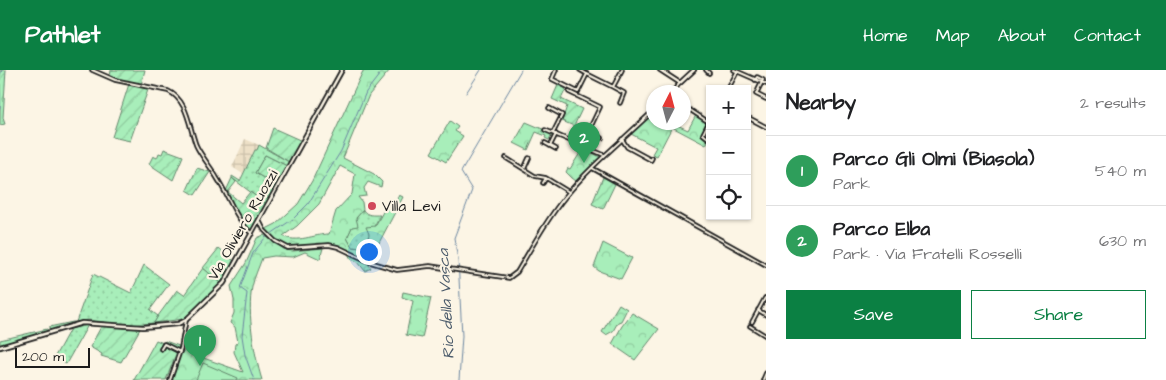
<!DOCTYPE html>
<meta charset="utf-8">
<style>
body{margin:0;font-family:"Architects Daughter",sans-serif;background:#f6f6f6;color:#202124}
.controls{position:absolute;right:15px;top:15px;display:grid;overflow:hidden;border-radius:0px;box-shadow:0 1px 4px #0004}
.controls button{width:45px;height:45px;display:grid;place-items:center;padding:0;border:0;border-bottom:1px solid #e0e0e0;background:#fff;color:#202124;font:25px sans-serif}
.compass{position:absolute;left:646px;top:15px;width:45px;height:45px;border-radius:50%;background:#fff;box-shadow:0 1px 4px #0004;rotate:6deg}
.scale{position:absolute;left:15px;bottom:12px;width:75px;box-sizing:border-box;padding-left:5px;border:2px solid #1c1c1c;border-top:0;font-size:14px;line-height:18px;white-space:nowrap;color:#1c1c1c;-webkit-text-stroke:4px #fcf5e5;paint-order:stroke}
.you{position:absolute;left:368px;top:181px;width:18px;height:18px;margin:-12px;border:4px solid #fff;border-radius:50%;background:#1a73e8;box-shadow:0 0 0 8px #1a73e833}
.badge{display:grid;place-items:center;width:32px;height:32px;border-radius:50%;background:#0b8043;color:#fff;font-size:16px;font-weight:700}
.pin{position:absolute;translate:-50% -41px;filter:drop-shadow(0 1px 2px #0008)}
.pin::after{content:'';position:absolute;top:26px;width:18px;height:15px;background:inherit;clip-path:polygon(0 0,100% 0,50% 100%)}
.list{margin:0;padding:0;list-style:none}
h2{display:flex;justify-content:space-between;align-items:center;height:65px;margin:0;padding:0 20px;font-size:21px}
h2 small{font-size:16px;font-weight:400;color:#757577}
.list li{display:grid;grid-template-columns:32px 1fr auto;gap:15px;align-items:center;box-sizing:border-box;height:70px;padding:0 20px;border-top:1px solid #e0e0e0}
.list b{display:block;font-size:19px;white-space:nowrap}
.list p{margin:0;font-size:16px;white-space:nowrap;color:#757577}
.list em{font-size:16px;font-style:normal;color:#757577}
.actions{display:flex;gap:10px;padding:15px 20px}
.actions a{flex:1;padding:11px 0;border:1px solid #0b8043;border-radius:0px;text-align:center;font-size:18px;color:#0b8043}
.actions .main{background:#0b8043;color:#fff}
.icon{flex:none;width:28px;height:28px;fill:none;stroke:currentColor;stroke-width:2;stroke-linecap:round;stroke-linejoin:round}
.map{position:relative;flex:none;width:766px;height:310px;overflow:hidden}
header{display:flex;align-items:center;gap:30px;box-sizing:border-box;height:70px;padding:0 25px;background:#0b8043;color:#fff}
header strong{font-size:24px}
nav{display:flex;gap:28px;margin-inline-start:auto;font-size:18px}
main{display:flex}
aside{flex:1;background:#fff}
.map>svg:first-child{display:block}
</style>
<header>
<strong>Pathlet</strong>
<nav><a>Home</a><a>Map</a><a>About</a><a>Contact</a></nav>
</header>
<main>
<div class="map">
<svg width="766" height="310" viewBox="0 0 766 310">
<defs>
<pattern id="industrial-grid" width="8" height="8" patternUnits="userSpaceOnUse" patternTransform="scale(1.25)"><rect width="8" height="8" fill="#ede0c7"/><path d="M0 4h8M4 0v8" fill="none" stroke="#cbc0aa"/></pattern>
<pattern id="grass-dots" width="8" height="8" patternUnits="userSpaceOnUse" patternTransform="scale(1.25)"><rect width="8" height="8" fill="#a8eeba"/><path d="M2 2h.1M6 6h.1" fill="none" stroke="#90cc9f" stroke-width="1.8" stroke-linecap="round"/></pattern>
<pattern id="forest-crowns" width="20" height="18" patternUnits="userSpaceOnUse" patternTransform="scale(1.25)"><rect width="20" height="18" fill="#a8eeba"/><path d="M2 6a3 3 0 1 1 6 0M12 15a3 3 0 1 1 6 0" fill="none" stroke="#90cc9f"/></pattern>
<pattern id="garden-furrows" width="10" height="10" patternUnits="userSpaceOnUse" patternTransform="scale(1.25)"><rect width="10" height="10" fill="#a8eeba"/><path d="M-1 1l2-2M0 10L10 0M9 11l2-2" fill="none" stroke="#90cc9f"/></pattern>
</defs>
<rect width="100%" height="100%" fill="#fcf5e5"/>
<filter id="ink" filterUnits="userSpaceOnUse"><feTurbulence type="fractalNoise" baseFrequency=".02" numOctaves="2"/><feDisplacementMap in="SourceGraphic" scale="10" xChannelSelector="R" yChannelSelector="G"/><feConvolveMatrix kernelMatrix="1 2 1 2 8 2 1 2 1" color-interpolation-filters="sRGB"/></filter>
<g filter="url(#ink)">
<path fill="url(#industrial-grid)" d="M245,69L259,75L257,81L255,80L243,104L232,97Z"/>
<path fill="url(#grass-dots)" stroke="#62856b" d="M259,75L289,92L287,96L265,85L255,103L276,115L266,134L232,108V106L240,111L255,80H257Z
M363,140C367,146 373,145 380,145C375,156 369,163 367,174L360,178L352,177L347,168L356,148Z
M219,178L234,191L221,213L203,198Z
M144,195L169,214L150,240L158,246L154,253L129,255L88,250L76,252L93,204L131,223Z
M88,255L66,294L54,288L70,259Z"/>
<path fill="url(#forest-crowns)" stroke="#62856b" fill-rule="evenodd" d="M0,0H6L3,48L5,54L0,55Z
M390,0L369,25L343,88L374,104L382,112L381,117L368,112L364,118L366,126L358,127L362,132L363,140L356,148L358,156L352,157L347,168L352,177L360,178L367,174L369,164L366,157L375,156L388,133L394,135L399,125L403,127L370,190L369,195L371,198L365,201L358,192L351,189L347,182L338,177L327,175L288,178L281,175L264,160L276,154L298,134L312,111L363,1ZM340,96L355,104L352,124L336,141L329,164C315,164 296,174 283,166L297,156L319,134Z
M653,45L654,52L673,53L688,60L696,45L706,53L701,64L709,69L706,75L672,57L657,86L652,84L656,77L631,64L650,46Z
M450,51L458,57L455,61L463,66L446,92L431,83Z
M526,52L552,63L553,66H551L549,70L545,68L546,66L536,62L528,80L514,73Z
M585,79L600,87L576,111L572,108L566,102L568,98L570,99L580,83H582Z
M264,165L285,180L293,181L323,178L320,189L305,182L293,187L274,186L262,188C259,197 254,207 252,217C247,244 254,284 262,310H172L181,280L243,302L234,282L235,274L238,272L235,257L230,253L234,243V230L231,216L246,193L257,168Z
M603,173L632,188L621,209L599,201L594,197Z
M403,222L431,228L422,268L406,265L413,231L402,227Z
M619,234L627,239L621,251L618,252L613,261L606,265L602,262Z
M632,243L659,259L635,290L612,274L622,256Z
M73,252H76V255L18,272L0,280V270L47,259L49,262V257Z"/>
<path fill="url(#garden-furrows)" stroke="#62856b" d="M111,0H145L141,15L149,17L130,71L112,67L129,14L110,8Z
M558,15L566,19L561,29L582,39L574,56L562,51L567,36L552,29Z
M273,58L302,71L291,93L266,78Z
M164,79L183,86L173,110L149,94L153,86L157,88L159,83L162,84Z
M265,85L289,97L278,116L255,103Z
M197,98L210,102L195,125L187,120Z
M603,107L615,114L603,139L592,134Z
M232,108L236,112L228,122L241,133L250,122L266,134L251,161L246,157L226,121Z
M203,198L221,213L218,219L183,249L154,253L158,246L177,220L184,225Z
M102,255L140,259L121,292L101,286L102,284L90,277Z
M156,270L163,273L165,271L179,276L166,310H134Z"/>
<path fill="#a8eeba" stroke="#62856b" d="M203,293L238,308L237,310H196Z"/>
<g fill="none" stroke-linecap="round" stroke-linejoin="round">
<path stroke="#6b86a1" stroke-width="1" d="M0,5L2,0
M0,23V38
M466,23L481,0
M254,310L245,285L242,266L247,223L240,218L253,183L265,168L293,149L308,134L341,81L366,22L383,0
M459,310L462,266L458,189L454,168L472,120L461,102L521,0"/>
<defs>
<path id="minor" d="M92,0L115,10L168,21C188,30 189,57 196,75C201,86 211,97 217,108C228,125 236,150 252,164
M556,0L552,9L578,22L587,4L613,17L622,0
M580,0L587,4
M706,0L709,3
M734,0L766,14
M755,10L757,7L763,10L756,24L766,29
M613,17L624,23L620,33
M728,19L737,2
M569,22L600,37L582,75
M672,22L680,13
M708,27L710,28
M684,36L710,53
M549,38L562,45L553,63
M747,47L766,57
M709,52L703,64L708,68L710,65
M545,60L604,85
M589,61L602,68
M622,69L627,77L651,90L652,88
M545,73L556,79
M550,76L556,64
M506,88L535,106L546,108L569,122
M592,98L766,195
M524,99L529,88
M543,113L546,108
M259,150L264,160L275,171L288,178L329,175L338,177L370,192L397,200L430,196L509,208L517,202C532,177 546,150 565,127C591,95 624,69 654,40
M758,240L766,245
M752,252L765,228
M750,256L766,266
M161,279L164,274L180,282
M170,310L181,278L186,250
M763,310L766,303"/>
<path id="tertiary" d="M660,0L680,13L694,0
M0,277L82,253L143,257L178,254L186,250L224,213L342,0"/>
</defs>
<use href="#minor" stroke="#1c1c1c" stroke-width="5.5"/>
<use href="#tertiary" stroke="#1c1c1c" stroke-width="6"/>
<use href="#minor" stroke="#fcf5e5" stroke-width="2"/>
<use href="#tertiary" stroke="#fcf5e5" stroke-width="2.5"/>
</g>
</g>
<circle fill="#d1495b" stroke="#fcf5e5" stroke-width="2" cx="372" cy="136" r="5"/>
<g text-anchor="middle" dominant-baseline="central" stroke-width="4.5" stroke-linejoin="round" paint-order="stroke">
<g font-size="15" fill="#1c1c1c" stroke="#fcf5e5" text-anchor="start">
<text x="382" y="136">Villa Levi</text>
</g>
<g font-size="15" fill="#1c1c1c" stroke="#fcf5e5">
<text transform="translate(243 155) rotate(-60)">Via Oliviero Ruozzi</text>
</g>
<g font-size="16" font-style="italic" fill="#4a5a6a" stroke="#fcf5e5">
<text transform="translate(446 234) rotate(-93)">Rio della Vasca</text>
</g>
</g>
</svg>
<div class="controls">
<button>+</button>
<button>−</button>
<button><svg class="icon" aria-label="locate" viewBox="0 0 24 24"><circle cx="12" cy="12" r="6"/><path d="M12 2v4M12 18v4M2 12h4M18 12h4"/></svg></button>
</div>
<svg class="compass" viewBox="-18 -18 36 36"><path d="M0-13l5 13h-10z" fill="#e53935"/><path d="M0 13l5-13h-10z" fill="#757577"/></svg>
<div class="scale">200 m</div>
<div class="you"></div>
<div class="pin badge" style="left:200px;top:296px;background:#2e9e5b">1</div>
<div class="pin badge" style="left:584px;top:93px;background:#2e9e5b">2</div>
</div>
<aside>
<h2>Nearby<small>2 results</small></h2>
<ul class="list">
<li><span class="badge" style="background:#2e9e5b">1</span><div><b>Parco Gli Olmi (Biasola)</b><p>Park</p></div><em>540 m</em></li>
<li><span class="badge" style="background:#2e9e5b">2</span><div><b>Parco Elba</b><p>Park · Via Fratelli Rosselli</p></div><em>630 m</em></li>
</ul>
<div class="actions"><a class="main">Save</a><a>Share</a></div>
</aside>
</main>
